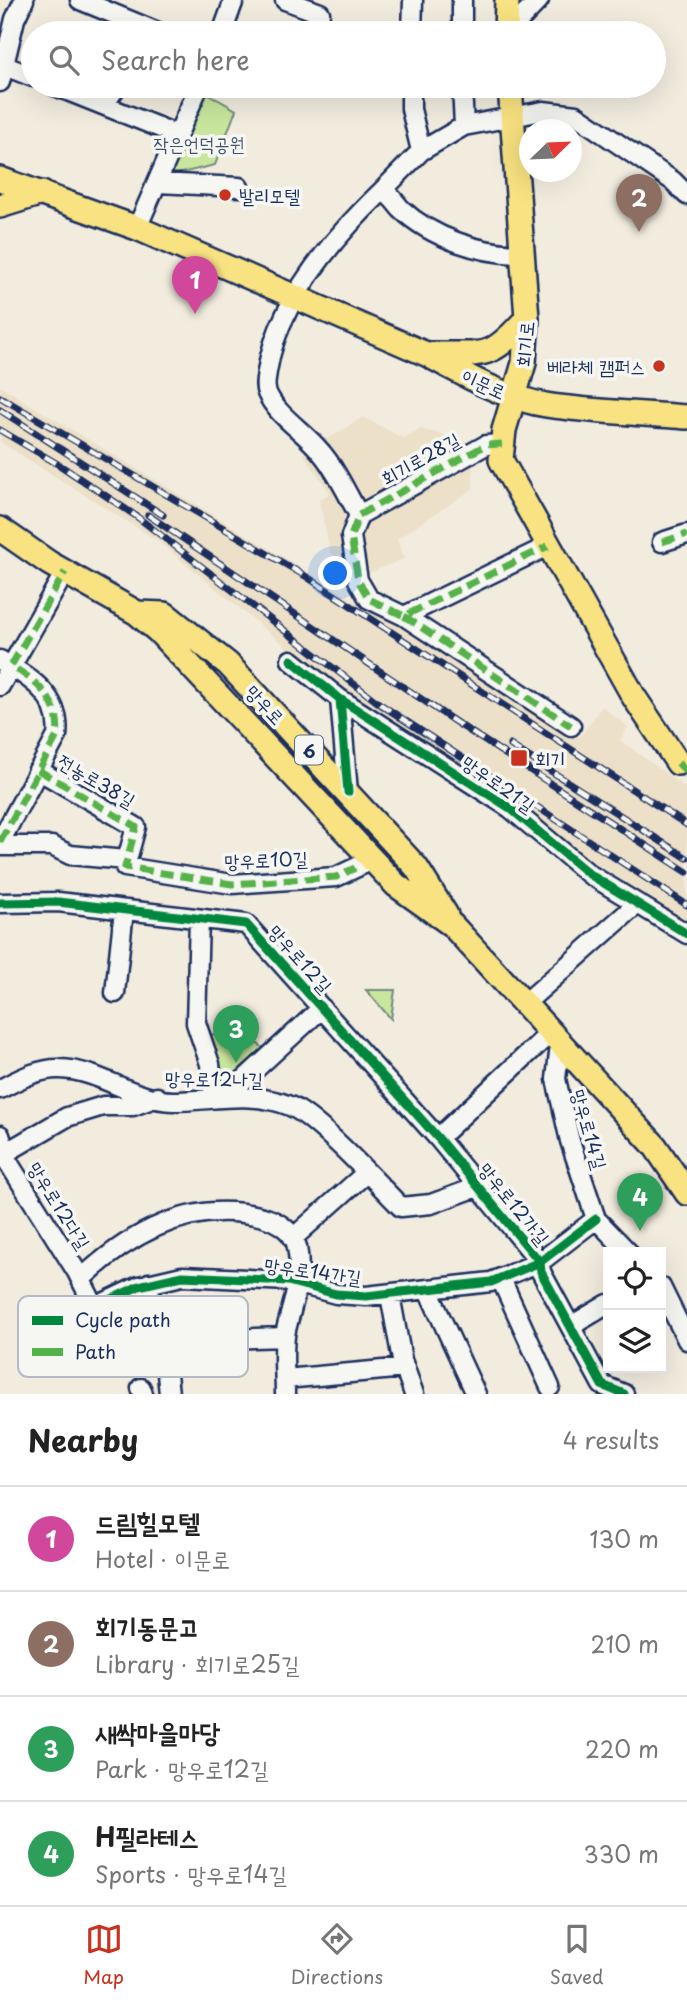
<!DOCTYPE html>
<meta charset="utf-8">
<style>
body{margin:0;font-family:"Playpen Sans","Poor Story",sans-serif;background:#f6f6f6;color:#222}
.controls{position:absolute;right:21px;bottom:21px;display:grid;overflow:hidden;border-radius:0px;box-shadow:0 7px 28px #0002}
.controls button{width:63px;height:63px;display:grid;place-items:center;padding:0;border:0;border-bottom:2px solid #e0e0e0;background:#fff;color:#222;font:35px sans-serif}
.compass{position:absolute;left:519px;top:119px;width:63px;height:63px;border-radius:50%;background:#fff;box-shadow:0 7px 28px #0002;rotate:67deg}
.you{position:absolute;left:336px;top:574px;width:24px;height:24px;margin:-18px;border:5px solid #fff;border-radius:50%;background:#1a73e8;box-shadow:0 0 0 10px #1a73e833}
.badge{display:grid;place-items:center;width:46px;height:46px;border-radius:50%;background:#c8321e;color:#fff;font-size:23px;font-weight:700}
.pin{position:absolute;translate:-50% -58px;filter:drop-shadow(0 2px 4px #0008)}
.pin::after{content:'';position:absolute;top:37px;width:24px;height:21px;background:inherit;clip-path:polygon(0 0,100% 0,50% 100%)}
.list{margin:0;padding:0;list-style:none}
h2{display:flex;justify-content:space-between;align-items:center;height:91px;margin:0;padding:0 28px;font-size:30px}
h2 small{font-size:23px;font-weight:400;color:#767676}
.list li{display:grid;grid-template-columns:46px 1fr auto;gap:21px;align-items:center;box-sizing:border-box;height:105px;padding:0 28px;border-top:2px solid #e0e0e0}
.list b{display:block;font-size:26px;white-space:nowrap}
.list p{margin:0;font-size:23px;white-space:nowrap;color:#767676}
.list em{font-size:23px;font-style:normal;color:#767676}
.icon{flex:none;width:38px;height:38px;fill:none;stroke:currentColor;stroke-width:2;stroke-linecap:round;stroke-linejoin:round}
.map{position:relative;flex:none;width:687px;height:1394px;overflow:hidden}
.search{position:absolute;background:#fff;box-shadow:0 7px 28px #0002;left:21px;right:21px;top:21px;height:77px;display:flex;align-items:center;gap:18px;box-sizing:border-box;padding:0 24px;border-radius:38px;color:#767676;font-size:26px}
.sheet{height:511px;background:#fff}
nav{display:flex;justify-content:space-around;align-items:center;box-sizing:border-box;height:98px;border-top:2px solid #e0e0e0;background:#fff;font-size:19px;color:#767676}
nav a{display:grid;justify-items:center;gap:4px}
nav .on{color:#c8321e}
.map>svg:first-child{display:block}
</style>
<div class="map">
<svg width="687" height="1394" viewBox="0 0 687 1394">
<rect width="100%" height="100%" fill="#f2ecdf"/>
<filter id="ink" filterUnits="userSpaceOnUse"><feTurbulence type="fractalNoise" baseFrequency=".0143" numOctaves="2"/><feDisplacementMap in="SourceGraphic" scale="14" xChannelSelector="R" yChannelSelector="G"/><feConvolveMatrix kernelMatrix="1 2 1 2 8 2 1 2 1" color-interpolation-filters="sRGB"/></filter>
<g filter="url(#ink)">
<path fill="#ede0c9" d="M0,386L580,737L602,706L628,727L620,740L687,789V922L552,835L312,668L155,539L0,442Z
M363,417L403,438L421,429L455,438L473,463V489L397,539L404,559L361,576L330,552L319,500L330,493L303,454Z"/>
<path fill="#c8e69d" stroke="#728a7e" stroke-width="2" d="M198,88L236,110L215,165L160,178Z
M366,990H395L391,1019Z
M202,1032L221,1037H248L269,1052L217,1093Z"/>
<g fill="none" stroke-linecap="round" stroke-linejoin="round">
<defs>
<path id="minor" d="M80,0L160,33
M285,0L320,13
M222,33L234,0
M412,33L413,0
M462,33V0
M507,33L539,0
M5,66L33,77
M0,82L15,19L24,0
M55,86L178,135
M411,86V109L421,151L464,126L543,111L576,115L673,181L687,195
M462,86L464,126
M104,105L117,86
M421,151L382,191C392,196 394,201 401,209C432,238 481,254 522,254
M158,183L239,187
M137,228L199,86
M502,444L486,445L359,515L351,536L358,580L369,599L404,616L548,546
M359,515C347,494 336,469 320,451C304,431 277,416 267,393C264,386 266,379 267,372C277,303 333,238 382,191
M662,542L687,534
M404,616L571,726
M0,660C30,677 62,697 57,736L0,842
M291,660L340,699L510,808L589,874L687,934
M0,686L65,572
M340,699L348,792
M38,770L136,827L125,867L232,884L336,877L372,860
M0,846H52L70,855L126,860
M0,903L58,902L246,924L438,1138L540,1262L541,1272L602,1385L624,1394
M199,919L196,1023L210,1064L214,1096
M115,993L124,910
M523,1005L636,905
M560,1044L556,1079L570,1141L596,1219L628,1252
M0,1089C18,1080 39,1068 60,1069C100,1070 133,1100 173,1101C212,1101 252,1090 290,1106C316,1116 378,1184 401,1207L431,1204L480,1186
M225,1097L322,1008
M0,1135L8,1162L77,1272L123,1363L131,1359
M438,1138L550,1033
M0,1156L67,1117L103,1106H133L157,1097
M293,1238L366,1173
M81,1279C131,1232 192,1198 263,1217C277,1221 294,1231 297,1247C303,1278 293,1301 286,1330C282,1350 285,1373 285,1394
M501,1279L550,1387
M149,1283L152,1326L165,1354L169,1394
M661,1287L687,1340
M428,1290L476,1394
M390,1295L402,1360L414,1394
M95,1307L139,1286L182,1276L288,1281L336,1294L366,1296L491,1282L540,1262L596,1219
M571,1326L608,1304
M159,1341L285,1337
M285,1379L405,1368
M141,1388L143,1394"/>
<path id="major" d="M506,33L507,0
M510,86L527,318L524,363L504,430L501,460L634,697L678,763
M0,179L137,228L426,354C463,374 504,398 546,405C592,412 640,413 687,417
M0,206L42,193
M429,354C485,353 488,362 527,318
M0,529L49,563L137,613L158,631L396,885L452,925L655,1146L687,1193
M137,613L165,614L228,664L416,867L446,915"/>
</defs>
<use href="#minor" stroke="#1b2f5e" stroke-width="23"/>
<use href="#major" stroke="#1b2f5e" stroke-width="28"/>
<use href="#minor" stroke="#f6f6f2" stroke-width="18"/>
<use href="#major" stroke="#f8e281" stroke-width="23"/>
<defs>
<path id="rail" d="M0,397L307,577L687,825
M0,410L163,515
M0,430L61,466L136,516L380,704L687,905
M148,515L457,723L687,872
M510,745L687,858"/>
</defs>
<use href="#rail" stroke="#1b2f5e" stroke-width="7"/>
<use href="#rail" stroke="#f6f6f2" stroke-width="4.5" stroke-dasharray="13" stroke-linecap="butt"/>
<path stroke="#55b248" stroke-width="7" stroke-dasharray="14 7" stroke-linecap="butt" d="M502,444L486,445L359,515L351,536L358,580L369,599L404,616L548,546
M662,542L687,534
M404,616L571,726
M678,763L687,772
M38,770L136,827L125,867L232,884L336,877L355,868
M0,842L57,736C62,704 38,681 11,666L65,572"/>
<defs>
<path id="cycleway" d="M291,660L340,699L510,808L589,874L687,934
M340,699L348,792
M0,903L58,902L246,924L438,1138L540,1262L541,1272L602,1385L624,1394
M95,1307L139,1286L182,1276L288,1281L336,1294L366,1296L491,1282L540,1262L596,1219"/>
</defs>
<use href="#cycleway" stroke="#f6f6f2" stroke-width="13"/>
<use href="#cycleway" stroke="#00873e" stroke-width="9"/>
</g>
</g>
<g fill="#c8321e" stroke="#f6f6f2" stroke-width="2.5">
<circle cx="225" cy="195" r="7"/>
<circle cx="659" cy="366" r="7"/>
<rect x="510" y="749" width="18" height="18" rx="3.5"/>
</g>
<g text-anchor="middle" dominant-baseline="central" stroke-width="7" stroke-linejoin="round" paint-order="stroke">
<rect fill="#f6f6f2" stroke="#5d6b8a" stroke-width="2" x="295" y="735.5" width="28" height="29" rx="5"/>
<g font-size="18" font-weight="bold" fill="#1b2f5e">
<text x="309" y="750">6</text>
</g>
<g font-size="19" fill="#3e546b" stroke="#f6f6f2">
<text x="199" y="143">작은언덕공원</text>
</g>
<g font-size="19" fill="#1b2f5e" stroke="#f6f6f2" text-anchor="start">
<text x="239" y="195">발리모텔</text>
<text x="645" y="366" text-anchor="end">베라체 캠퍼스</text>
<text x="535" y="758">회기</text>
</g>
<g font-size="19" fill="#1b2f5e" stroke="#f6f6f2">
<text transform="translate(524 344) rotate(-85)">회기로</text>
<text transform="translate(484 383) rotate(24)">이문로</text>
<text transform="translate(420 458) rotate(-29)">회기로28길</text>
<text transform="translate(266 704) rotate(47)">망우로</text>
<text transform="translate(97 780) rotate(30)">전농로38길</text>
<text transform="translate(499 783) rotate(35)">망우로21길</text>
<text transform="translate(266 859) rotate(-2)">망우로10길</text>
<text transform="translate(301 958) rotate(48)">망우로12길</text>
<text transform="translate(214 1078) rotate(1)">망우로12나길</text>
<text transform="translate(590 1129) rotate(74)">망우로14길</text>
<text transform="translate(515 1203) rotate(51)">망우로12가길</text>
<text transform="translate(60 1205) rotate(58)">망우로12다길</text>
<text transform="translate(313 1270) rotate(8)">망우로14가길</text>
</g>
</g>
<rect x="18" y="1296" width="230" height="81" rx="10" fill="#f6f6f2" stroke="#b4bac6" stroke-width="2"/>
<rect x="32" y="1316" width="31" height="9" fill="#00873e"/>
<rect x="32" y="1348" width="31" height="8" fill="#55b248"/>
<g font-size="19" fill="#1b2f5e">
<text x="75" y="1327">Cycle path</text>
<text x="75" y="1359">Path</text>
</g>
</svg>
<div class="controls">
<button><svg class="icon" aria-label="locate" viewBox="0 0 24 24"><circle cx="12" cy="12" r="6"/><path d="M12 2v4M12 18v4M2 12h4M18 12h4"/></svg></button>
<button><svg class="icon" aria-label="layers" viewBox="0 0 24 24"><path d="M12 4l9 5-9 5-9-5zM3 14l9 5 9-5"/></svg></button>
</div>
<svg class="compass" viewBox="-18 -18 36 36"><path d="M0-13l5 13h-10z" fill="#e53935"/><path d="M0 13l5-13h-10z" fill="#767676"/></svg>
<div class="you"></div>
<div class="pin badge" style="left:195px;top:314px;background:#d1479c">1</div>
<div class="pin badge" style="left:639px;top:232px;background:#8d6e63">2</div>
<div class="pin badge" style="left:236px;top:1063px;background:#2e9e5b">3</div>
<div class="pin badge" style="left:640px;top:1231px;background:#2e9e5b">4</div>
<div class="search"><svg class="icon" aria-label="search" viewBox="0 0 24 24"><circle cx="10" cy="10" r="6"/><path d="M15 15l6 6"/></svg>Search here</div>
</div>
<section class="sheet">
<h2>Nearby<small>4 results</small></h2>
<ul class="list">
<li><span class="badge" style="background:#d1479c">1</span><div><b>드림힐모텔</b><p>Hotel · 이문로</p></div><em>130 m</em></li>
<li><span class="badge" style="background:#8d6e63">2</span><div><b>회기동문고</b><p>Library · 회기로25길</p></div><em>210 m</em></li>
<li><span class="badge" style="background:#2e9e5b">3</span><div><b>새싹마을마당</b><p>Park · 망우로12길</p></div><em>220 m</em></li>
<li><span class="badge" style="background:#2e9e5b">4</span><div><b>H필라테스</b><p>Sports · 망우로14길</p></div><em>330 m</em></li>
</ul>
</section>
<nav>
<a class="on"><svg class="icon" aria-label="map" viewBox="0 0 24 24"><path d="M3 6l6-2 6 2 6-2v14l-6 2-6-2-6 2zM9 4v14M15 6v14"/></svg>Map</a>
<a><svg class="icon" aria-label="directions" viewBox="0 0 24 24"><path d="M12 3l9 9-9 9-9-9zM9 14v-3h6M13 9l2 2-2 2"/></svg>Directions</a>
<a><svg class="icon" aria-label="saved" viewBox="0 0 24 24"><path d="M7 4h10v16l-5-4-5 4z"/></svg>Saved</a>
</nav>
